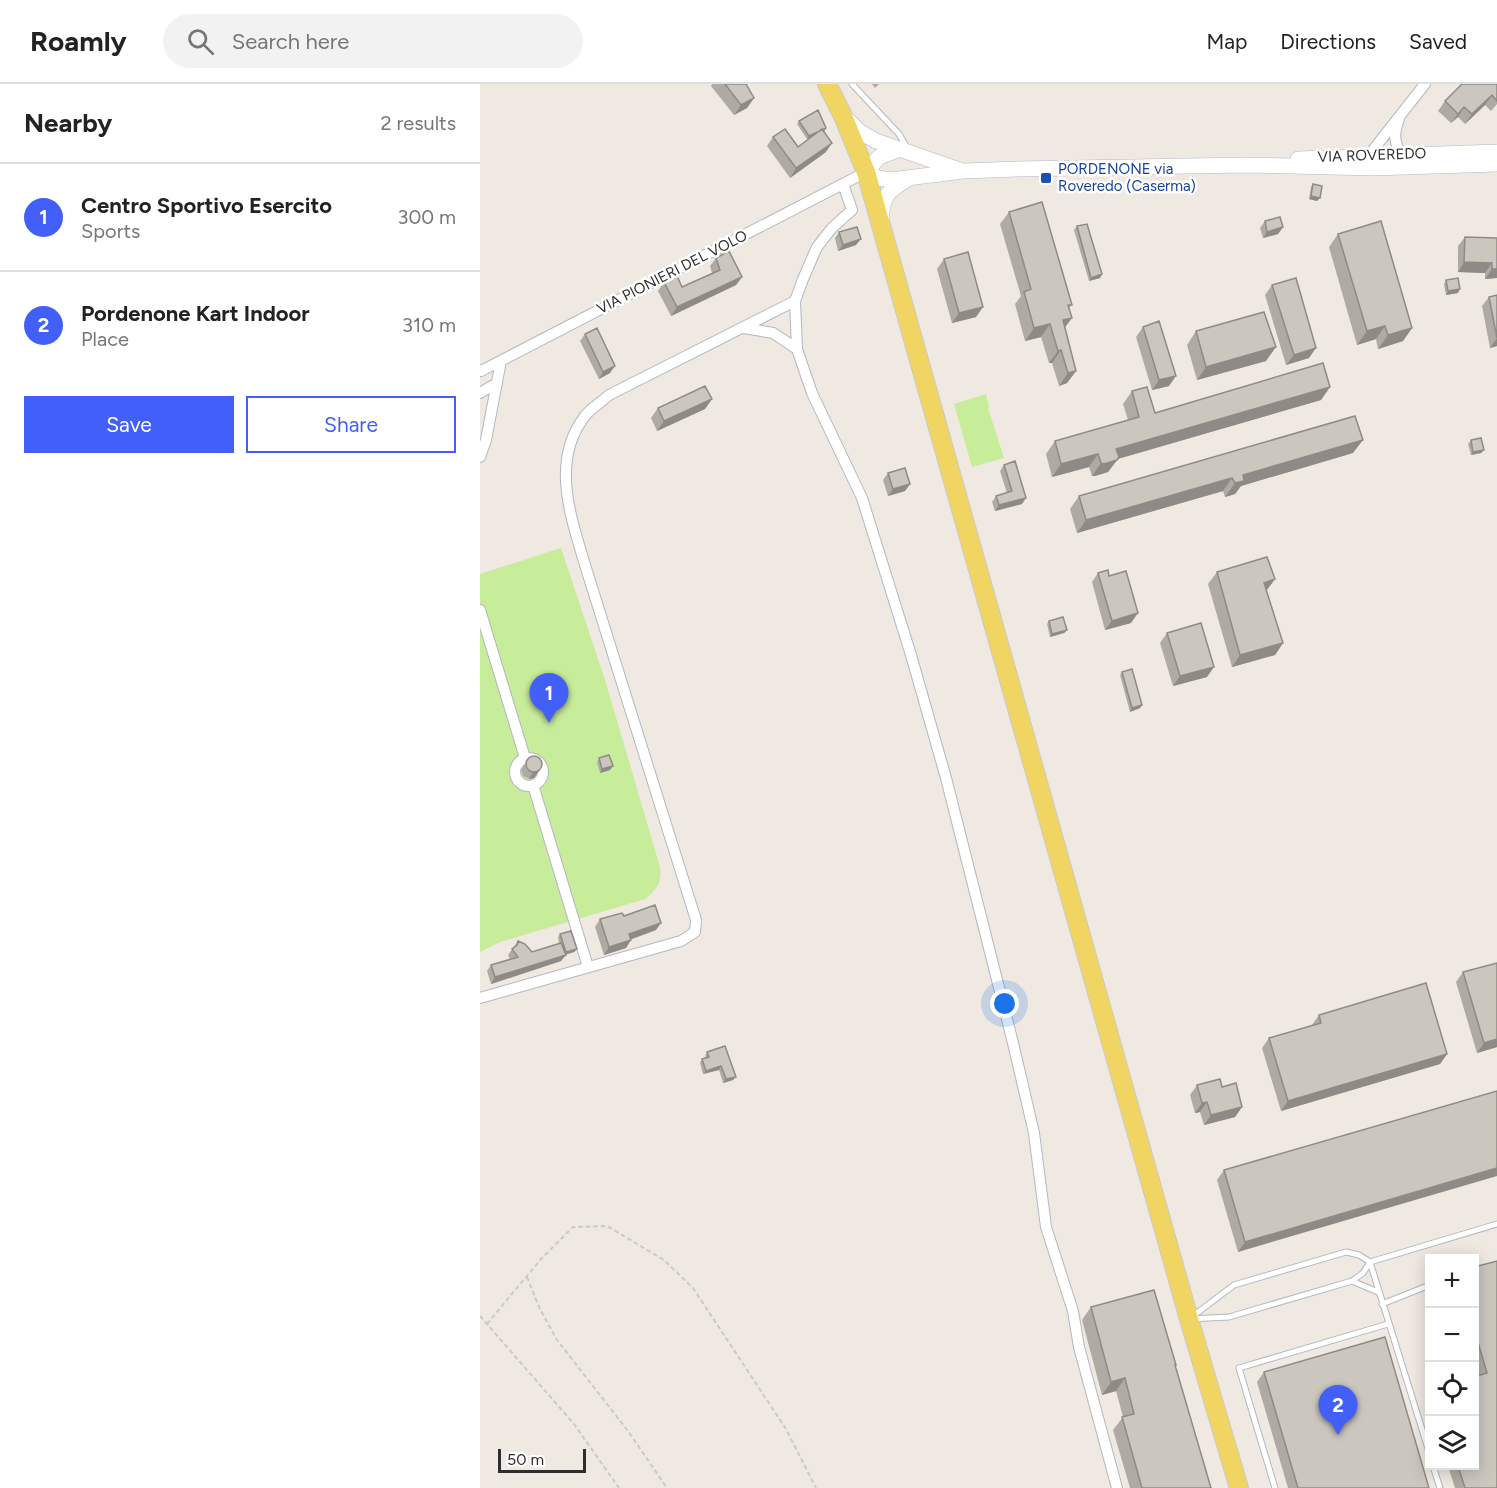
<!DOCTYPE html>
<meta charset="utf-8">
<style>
body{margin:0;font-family:Figtree,sans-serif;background:#f2f2f2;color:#222}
.controls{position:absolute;right:18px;bottom:18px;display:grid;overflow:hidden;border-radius:0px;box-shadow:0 3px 15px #0003}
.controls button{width:54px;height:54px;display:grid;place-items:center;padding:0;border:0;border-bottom:2px solid #e0e0e0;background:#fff;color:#222;font:30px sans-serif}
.scale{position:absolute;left:18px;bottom:15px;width:88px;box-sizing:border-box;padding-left:6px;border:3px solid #2e2e2e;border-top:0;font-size:16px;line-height:21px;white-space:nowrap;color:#2e2e2e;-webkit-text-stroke:4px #fff;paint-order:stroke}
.you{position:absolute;left:525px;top:920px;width:21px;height:21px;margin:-15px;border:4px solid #fff;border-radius:50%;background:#1a73e8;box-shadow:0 0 0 9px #1a73e833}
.badge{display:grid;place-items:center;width:39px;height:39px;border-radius:50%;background:#425ffa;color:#fff;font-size:20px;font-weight:700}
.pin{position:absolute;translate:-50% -50px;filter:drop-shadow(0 2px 3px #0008)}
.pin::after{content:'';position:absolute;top:32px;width:21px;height:18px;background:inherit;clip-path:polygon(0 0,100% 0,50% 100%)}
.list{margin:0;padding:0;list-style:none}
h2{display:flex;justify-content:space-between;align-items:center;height:78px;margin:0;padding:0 24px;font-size:26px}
h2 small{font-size:20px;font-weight:400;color:#767676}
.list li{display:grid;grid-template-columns:39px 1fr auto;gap:18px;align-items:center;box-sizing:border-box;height:108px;padding:0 24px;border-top:2px solid #e0e0e0}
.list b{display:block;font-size:22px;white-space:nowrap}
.list p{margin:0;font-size:20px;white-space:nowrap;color:#767676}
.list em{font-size:20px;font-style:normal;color:#767676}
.actions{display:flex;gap:12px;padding:18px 24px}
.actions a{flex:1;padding:14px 0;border:2px solid #425ffa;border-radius:0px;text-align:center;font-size:21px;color:#425ffa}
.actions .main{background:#425ffa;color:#fff}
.icon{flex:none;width:33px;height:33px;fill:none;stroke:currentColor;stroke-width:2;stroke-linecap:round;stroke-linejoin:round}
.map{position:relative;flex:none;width:1017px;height:1404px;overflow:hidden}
header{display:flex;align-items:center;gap:36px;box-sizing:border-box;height:84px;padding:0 30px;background:#fff;border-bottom:2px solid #e0e0e0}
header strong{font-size:28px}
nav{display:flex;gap:33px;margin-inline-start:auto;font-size:21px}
.search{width:420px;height:54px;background:#f2f2f2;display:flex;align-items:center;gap:15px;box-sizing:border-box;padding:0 21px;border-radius:33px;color:#767676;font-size:22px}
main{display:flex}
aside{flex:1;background:#fff}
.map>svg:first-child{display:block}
</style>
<header>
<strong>Roamly</strong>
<div class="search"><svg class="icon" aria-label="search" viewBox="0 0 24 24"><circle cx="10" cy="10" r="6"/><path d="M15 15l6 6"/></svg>Search here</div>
<nav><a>Map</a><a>Directions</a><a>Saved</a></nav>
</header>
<main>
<aside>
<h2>Nearby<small>2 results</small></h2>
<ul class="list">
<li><span class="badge">1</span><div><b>Centro Sportivo Esercito</b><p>Sports</p></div><em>300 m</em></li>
<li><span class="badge">2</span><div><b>Pordenone Kart Indoor</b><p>Place</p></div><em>310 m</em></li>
</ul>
<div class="actions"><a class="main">Save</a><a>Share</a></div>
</aside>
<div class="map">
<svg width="1017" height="1404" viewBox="0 0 1017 1404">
<rect width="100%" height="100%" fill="#efe9e1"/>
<path fill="#c7ec9a" d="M506,310L509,323L508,324L524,374L492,383L474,320Z
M81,464L126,599L180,783C182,798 177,806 165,815L20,858L0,868V490Z"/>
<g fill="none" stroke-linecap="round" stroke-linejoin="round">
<defs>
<path id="lane" d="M372,0L419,50L427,64
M866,1168L879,1171L890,1178L883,1189L872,1197L749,1233L709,1235L754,1201Z
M872,1197L898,1208
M902,1220L950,1201
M950,1371L890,1178L1017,1140
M953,1382L960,1404
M795,1404L759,1284L908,1240"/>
<path id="street" d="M919,35C913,51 914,59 923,73L926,74
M889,71L945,0
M363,100L372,126L352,144L337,163L323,195L315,217L317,265L332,309L382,414L431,571L466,694L533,959L554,1049L566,1143L593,1227L599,1263L637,1404
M264,244L293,249L317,265
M0,286L1,287L386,88
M0,309L17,299
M0,373L6,356L21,277
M0,526L45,674
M35 688a14 14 0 1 1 28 0a14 14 0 1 1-28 0Z
M53,701L108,883
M0,914L201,857L215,848L216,836L105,481C91,433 70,377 105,332C111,324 122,318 129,311L315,217"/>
<path id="secondary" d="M365,33L380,48L396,57L480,86
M420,65L399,73L386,88L398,94L411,96L483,87L537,85L767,81L892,84L1017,80
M818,75L1017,68
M401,137C402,113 407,107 428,95"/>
<path id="primary" d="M347,0L363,32L386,88L709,1235L759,1404"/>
</defs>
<use href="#lane" stroke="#b4b6c1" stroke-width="7"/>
<use href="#street" stroke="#b4b6c1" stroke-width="12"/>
<use href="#secondary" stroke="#b4b6c1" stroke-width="16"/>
<use href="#primary" stroke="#c9c9c9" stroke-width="20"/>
<path stroke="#c9c9c9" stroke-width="2" stroke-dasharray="4.5 3" stroke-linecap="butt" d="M47,1193L59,1223L77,1256L148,1347L187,1404
M0,1232L94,1340L139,1404
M7,1240L61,1175L93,1143L127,1142L184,1176L213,1204L306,1345L336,1404"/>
<use href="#lane" stroke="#fff" stroke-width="5"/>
<use href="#street" stroke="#fff" stroke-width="10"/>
<use href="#secondary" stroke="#fff" stroke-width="15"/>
<use href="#primary" stroke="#f1d563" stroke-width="18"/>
</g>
<path fill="#afaba4" d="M232,0H266L274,14L267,24L254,31L231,2Z
M392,0H399L395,4Z
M1017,0V20L1011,27L1005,21L985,40L978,33L971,39L958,27L965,17Z
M319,37L344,48L346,68L310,94L287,62L293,53L318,63L332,53L327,55L317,40Z
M833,100L837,117L829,115L831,103Z
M529,128L592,221L589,224L585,244L596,287L587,299L579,302L572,279H569L561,253L545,257L535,220L541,212L520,140Z
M785,137L803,143L798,150L783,154L780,144Z
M597,142L622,190L620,194L609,197L594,146Z
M359,148L376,161L358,167L355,154Z
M858,150L932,244L923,257L898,265L896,255L877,261L849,163Z
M985,153L1017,154V194L1005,195V189L978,188V162Z
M236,174L262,193L256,201L191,232L178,207L184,198L202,203L232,189L230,182Z
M464,175L496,233L472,239L457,185Z
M966,196L978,209L966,211L964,200Z
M792,201L829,274L806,281L785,211Z
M1017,211V262L1010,264L1002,222L1009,213Z
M663,243L689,302L672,306L656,253Z
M716,247L786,277L717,296L707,261Z
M105,250L130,289L119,295L100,257Z
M850,303L841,316L638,375L628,388L615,392H612L609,383L572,393L566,370L575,357L648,336L643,320L652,307L675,329Z
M232,315L225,325L177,347L171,334L178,324Z
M991,356L1004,366L1001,369L991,371L988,360Z
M873,369L761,402L755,410L745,413L743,407L597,449L590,425L599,412Z
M524,381L542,420L515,427L512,418L516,412L527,409L520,387Z
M408,389L430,400L425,407L408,412L403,396Z
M737,488L795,495L786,507L803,559L795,571L752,583L728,500Z
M618,489L651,539L625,546L612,498Z
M569,537L587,546L584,549L570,553L567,540Z
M687,549L727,593L693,602L680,559Z
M642,588L662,621L660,624L650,628L640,591Z
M119,674L130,686L120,689L117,678Z
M48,675L59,687L54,694L49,695L43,692L41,686Z
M120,835L176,846L151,855V856L146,864L124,871L115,843Z
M80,850L97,865L94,868L85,871L81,877L11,900L7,887L11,881L30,875L28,871L38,857L52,868L79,859L78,853Z
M983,888L1017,963L997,969L976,898Z
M839,931L967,970L960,980L801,1027L782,964L789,954L832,941Z
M227,968L253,996L243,999L239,986L223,990L220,979L222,975L226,974L225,972Z
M717,1001L742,1003L762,1023L755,1033L724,1041L720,1028L715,1029L710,1011Z
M1017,1007L758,1168L737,1096L744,1086Z
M1017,1177V1404H975L968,1382H994L998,1292L994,1280V1183Z
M611,1223L731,1404H650L633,1346L643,1333L636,1307L622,1311L602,1236Z
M784,1288L949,1404H808L777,1298Z"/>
<path fill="#8e8b86" d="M1012,11L1005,21L985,40L992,30Z
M274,14L267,24L254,31L261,21Z
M984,23L978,33L971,39L978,30Z
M346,44L344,48L327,55L329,52Z
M352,59L346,68L310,94L316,84Z
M831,112L840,114L837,117L829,115Z
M803,143L798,150L783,154L787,148Z
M381,155L376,161L358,167L363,161Z
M984,178L1012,179L1005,189L978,188Z
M1012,185H1017V194L1005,195Z
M622,190L620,194L609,197L611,194Z
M262,193L256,201L191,232L197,223Z
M980,205L978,209L966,211L968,207Z
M503,223L496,233L472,239L479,229Z
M592,234L583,246V236Z
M570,240L561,253L545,257L554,244Z
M905,242L896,255L877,261L887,247Z
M932,244L923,257L898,265L908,251Z
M1017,254V262L1010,264Z
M796,263L786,277L717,296L726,283Z
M836,264L829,274L806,281L814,271Z
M581,266L572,279H569L578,267Z
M135,282L130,289L119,295L123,288Z
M596,287L587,299L579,302L588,289Z
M696,292L689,302L672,306L679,296Z
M850,303L841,316L627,378L636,365Z
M232,315L225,325L177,347L184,337Z
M883,356L873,369L761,402L755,410L745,413L755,399L763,391Z
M1004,366L1001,369L991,371L993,368Z
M618,370L609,383L572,393L581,380Z
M637,376L628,388L615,392H612L621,379Z
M752,394L743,407L597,449L606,436Z
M430,400L425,407L408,412L413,405Z
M546,414L542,420L515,427L519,421Z
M795,495L786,507L784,499Z
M658,529L651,539L625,546L632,537Z
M587,546L584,549L570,553L572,550Z
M803,559L795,571L752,583L760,571Z
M734,583L727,593L693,602L700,592Z
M662,621L660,624L650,628L652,624Z
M133,682L130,686L120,689L122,685Z
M59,687L54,694L49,695L53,688Z
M181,839L176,846L144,858L149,850Z
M151,856L146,864L124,871L129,863Z
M97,865L94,868L83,871L86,868Z
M86,871L81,877L11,900L15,893Z
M1017,955V963L997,969L1004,959Z
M967,970L960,980L801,1027L808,1017Z
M241,982L239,986L223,990L226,987Z
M256,993L253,996L243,999L246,995Z
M727,1018L720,1028L715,1029L722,1019Z
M762,1023L755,1033L724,1041L731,1031Z
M1017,1084V1092L758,1168L765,1158Z
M645,1294L636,1307L622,1311L631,1298Z"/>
<path fill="#cbc7bf" stroke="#8e8b86" stroke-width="1.5" d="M245,0H266L274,14L261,21Z
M982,0H1017V17L1012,11L992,30L984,23L978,30L965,17Z
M338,26L346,44L329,52L319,37Z
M305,45L318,63L342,45L352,59L316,84L293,53Z
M833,100L842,102L840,114L831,112Z
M562,118L592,221H588L592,234L583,236L596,287L588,289L581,266L578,267L570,240L554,244L544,208L551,205L529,128Z
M800,133L803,143L787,148L785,137Z
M901,137L932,244L908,251L905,242L887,247L858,150Z
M607,140L622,190L611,194L597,142Z
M377,143L381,155L363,161L359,148Z
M985,153L1017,154V185H1012V179L984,178Z
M249,167L262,193L197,223L184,198L197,192L202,203L240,186L236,174Z
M488,168L503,223L479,229L464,175Z
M816,194L836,264L814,271L792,201Z
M978,194L980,205L968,207L966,196Z
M1017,211V254L1009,213Z
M784,228L796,263L726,283L716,247Z
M679,237L696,292L679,296L663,243Z
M117,244L135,282L123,288L105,250Z
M843,279L850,303L636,365L639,373L637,376L624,380L621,379L618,370L581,380L575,357L659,333L652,307L667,303L675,329Z
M225,302L232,315L184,337L178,324Z
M875,332L883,356L763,391L764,397L755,399L752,394L606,436L599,412Z
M1001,354L1004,366L993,368L991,356Z
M535,377L546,414L519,421L516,412L532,407L524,381Z
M425,384L430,400L413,405L408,389Z
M787,473L795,495L784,499L803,559L760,571L737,488Z
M628,486L629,492L646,487L658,529L632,537L618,489Z
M583,533L587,546L572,550L569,537Z
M721,539L734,583L700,592L687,549Z
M652,585L662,621L652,624L642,588Z
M129,671L133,682L122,685L119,674Z
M46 680a8 8 0 1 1 16 0a8 8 0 1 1-16 0Z
M175,821L181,839L149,850L151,856L129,863L120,835L142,829L144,832Z
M91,847L97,865L86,868L80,850Z
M38,857L45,860L52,868L81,859L86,871L15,893L11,881L38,873L32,865L37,861Z
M1017,879V955L1004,959L983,888Z
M946,899L967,970L808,1017L789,954L841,939L839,931Z
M245,962L256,993L246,995L241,982L226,987L222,975L229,973L227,968Z
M740,995L742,1003L756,999L762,1023L731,1031L727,1018L722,1019L717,1001Z
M1017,1007V1084L765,1158L744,1086Z
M1017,1177V1404H985L978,1382H994V1293L1007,1289L994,1245V1183Z
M674,1206L696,1281H695L731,1404H662L642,1333L654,1330L645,1294L631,1298L611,1223Z
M905,1253L949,1404H818L784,1288Z"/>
<rect fill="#1a4fb4" stroke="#fff" stroke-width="2" x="560" y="88" width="12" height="12" rx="3"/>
<g text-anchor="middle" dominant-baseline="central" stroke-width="5" stroke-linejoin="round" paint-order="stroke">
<g font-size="15" fill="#2e2e2e" stroke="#fff">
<text transform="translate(892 71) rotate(-2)">VIA ROVEREDO</text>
<text transform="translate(192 188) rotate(-27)">VIA PIONIERI DEL VOLO</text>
</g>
<g font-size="15" fill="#164399" stroke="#fff" text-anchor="start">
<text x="578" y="85">PORDENONE via<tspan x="578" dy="17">Roveredo (Caserma)</tspan></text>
</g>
</g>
</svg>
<div class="controls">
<button>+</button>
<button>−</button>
<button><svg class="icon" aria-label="locate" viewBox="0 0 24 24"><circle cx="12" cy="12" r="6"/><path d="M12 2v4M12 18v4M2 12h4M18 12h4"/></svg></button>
<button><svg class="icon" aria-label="layers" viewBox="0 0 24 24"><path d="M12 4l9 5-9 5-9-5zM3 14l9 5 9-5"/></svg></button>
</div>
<div class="scale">50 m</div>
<div class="you"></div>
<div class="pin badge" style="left:69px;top:639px">1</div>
<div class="pin badge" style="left:858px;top:1351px">2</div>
</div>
</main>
